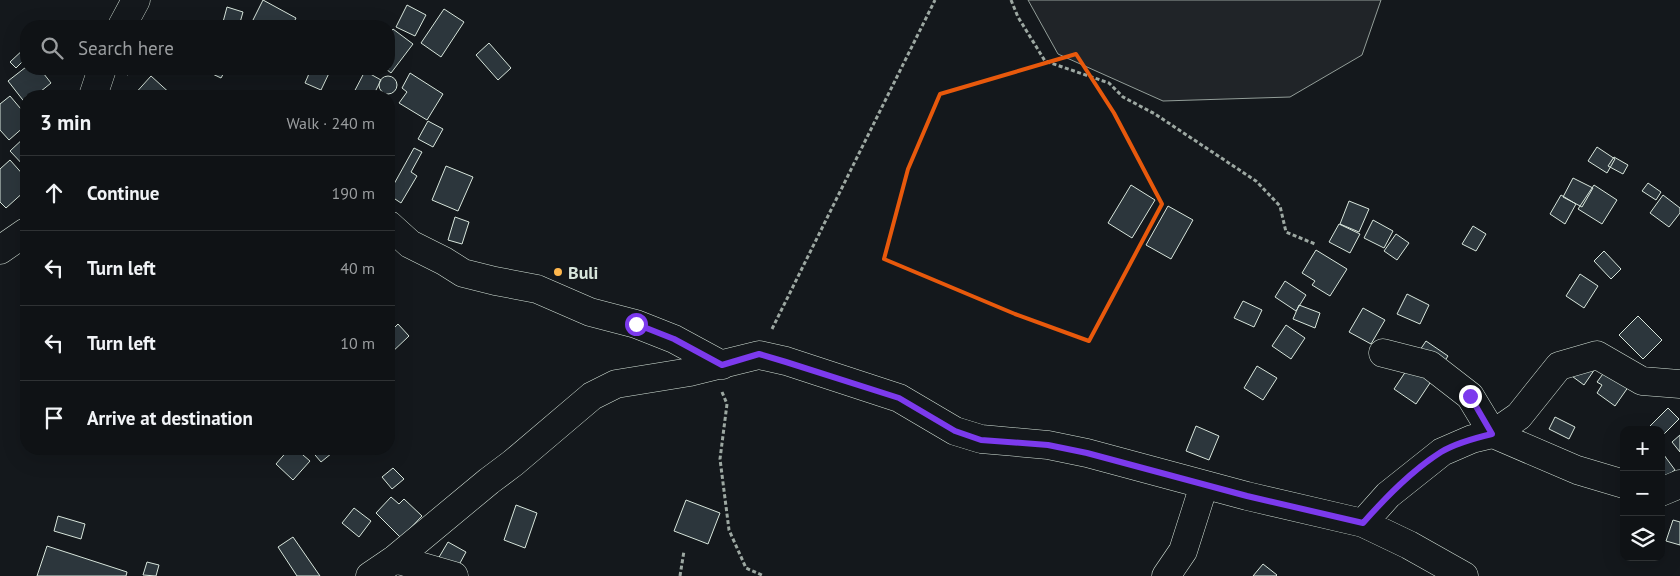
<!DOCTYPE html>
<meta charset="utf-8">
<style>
body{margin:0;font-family:"PT Sans",sans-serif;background:#181b1e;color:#f1f3f6}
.controls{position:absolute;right:15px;bottom:15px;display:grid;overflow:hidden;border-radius:10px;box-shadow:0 5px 20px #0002}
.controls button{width:45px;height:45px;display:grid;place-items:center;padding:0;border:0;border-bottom:1px solid #2f3234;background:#0f1215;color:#f1f3f6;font:25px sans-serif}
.stop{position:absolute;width:15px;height:15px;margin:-11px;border:4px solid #7c3aed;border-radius:50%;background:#fff}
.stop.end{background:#7c3aed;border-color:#fff;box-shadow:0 1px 5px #0008}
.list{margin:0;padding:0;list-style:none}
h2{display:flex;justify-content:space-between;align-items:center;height:65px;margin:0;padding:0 20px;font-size:21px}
h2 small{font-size:16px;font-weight:400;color:#9b9ea0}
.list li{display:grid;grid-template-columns:32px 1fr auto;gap:15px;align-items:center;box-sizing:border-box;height:75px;padding:0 20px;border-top:1px solid #2f3234}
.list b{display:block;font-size:19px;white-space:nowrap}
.list em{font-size:16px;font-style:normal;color:#9b9ea0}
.icon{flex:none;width:28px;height:28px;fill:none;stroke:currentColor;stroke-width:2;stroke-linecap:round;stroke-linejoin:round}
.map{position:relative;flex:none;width:1680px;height:576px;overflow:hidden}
.search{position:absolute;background:#0f1215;box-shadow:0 5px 20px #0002;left:20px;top:20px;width:375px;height:55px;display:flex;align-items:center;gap:12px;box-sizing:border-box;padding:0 18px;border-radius:20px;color:#9b9ea0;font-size:19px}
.panel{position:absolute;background:#0f1215;box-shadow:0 5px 20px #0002;left:20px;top:90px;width:375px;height:365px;border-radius:20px}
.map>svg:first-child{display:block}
</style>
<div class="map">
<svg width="1680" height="576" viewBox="0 0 1680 576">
<rect width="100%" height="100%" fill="#14181c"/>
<path fill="#202428" stroke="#939e99" d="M1028,0H1381L1362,55L1290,97L1163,101L1058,54Z"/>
<path fill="#2c363c" stroke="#d8e6dc" d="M263,0L296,18L292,26H250Z
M407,5L426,15L415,36L396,27Z
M227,7L243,12L239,26L223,22Z
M444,9L464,22L441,57L421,43Z
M393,29L413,44L391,73L386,69H389V34Z
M489,43L511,68L498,80L476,55Z
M26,47V58L16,68L10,62Z
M26,67V69H40L51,83L35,96H26V104L8,81Z
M115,69H131L128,75Z
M202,69H226L221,78Z
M311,69H331L321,90L305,83Z
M365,71L381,80L373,96H352Z
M410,73L443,94L427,120L399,103L407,92L402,88Z
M151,76L173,96H133Z
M379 85a9 9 0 1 1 18 0a9 9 0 1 1-18 0Z
M10,96L26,115V125L9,140L0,130V104Z
M428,121L443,129L433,147L418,139Z
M26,136V168L10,151Z
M1597,147L1615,159L1607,173L1588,161Z
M414,148L422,152L411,172L417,176L401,203L389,195V193Z
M1614,157L1628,165L1623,174L1608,166Z
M10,160L26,178V190L6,208L0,202V169Z
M446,166L473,177L458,211L432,200Z
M1573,178L1593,188L1582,207L1563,197Z
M1648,183L1661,192L1656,200L1642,191Z
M1131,185L1155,200L1132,238L1108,223Z
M1594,185L1617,200L1602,224L1578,209Z
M1561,195L1576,204L1565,224L1550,214Z
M1663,195L1680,208V213L1669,227L1650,213Z
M1349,201L1369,209L1359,232L1340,224Z
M1168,206L1193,220L1171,259L1146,245Z
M455,217L469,222L462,244L448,240Z
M1373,220L1393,231L1384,248L1364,238Z
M1339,224L1360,234L1350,253L1329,242Z
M1473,226L1486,234L1476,251L1462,244Z
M1396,234L1409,243L1397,260L1384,251Z
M1316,250L1347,269L1330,296L1312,285L1315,281L1302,273Z
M1604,251L1621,269L1611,279L1594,261Z
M1580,274L1598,286L1584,308L1566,296Z
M1285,281L1306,295L1296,311L1275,297Z
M1407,294L1429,305L1420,324L1397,314Z
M1243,301L1262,310L1254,327L1234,318Z
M1299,305L1320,313L1315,328L1293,319Z
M1363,308L1385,320L1371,344L1349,332Z
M1638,316L1662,340L1643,359L1619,335Z
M398,324L409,336L389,355V333Z
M1286,325L1305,338L1291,359L1272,346Z
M1426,341L1448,356L1416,404L1394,389Z
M1599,363L1584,385L1565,371Z
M1257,366L1277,378L1263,400L1244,388Z
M1608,367L1631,383L1615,406L1597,393L1602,385L1597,382Z
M1668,408L1679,419L1661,437V430H1654L1650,426Z
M1555,417L1575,427L1569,439L1549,429Z
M1196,426L1219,436L1209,460L1186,451Z
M1680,435V452L1672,442Z
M289,449H296L310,461L293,480L276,464Z
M310,449H337L321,462Z
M1661,451L1675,470L1661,480Z
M393,468L404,479L392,489L382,477Z
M391,497L399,504L404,499L422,516L401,538L376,513Z
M686,500L720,513L708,544L674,531Z
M516,505L537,513L525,548L504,540Z
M354,508L371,521L359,537L342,523Z
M58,516L85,524L81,539L54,531Z
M1673,520L1680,522V545L1666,541Z
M293,537L320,576H297L278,547Z
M448,542L466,552L454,574L435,564Z
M47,546L127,572L126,576H37Z
M147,562L159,565L156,576L143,575Z
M1263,564L1277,575L1276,576H1253Z"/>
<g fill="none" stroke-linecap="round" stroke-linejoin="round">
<defs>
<path id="minor" d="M122,26L136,0
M93,96L102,69
M389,225L410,244L444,261L463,273L495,281L537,289L590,312L636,324L674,339L722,365
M0,250L26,232
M1383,353L1430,365L1470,396L1493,434L1519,416L1559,366L1597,355L1642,381L1680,384
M1661,492L1680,484
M1363,523L1388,495L1442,452L1472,439L1493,434L1577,470L1624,484
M395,559L454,576
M370,576L395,559L489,481L513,463L592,396L616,384L690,372L759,355L786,361L899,398L955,431L981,439L1048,445L1087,453L1247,496L1363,523L1409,545L1464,576
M1166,576L1183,551L1204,485"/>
</defs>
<use href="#minor" stroke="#d8e6dc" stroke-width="29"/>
<path stroke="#9da8a2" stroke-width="3" stroke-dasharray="4 2.5" stroke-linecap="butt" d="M1011,0L1018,17L1045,61L1109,83L1123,97L1155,114L1256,181L1280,206L1286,232L1315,244
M772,329L935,0
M722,392L727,404L720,459L729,530L746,568L764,576
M680,576L684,551"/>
<use href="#minor" stroke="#14181c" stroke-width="28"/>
</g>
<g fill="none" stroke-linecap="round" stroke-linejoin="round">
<path stroke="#7c3aed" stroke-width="6" d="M636,324L674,339L722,365L759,354L786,362L899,398L955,431L981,440L1048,445L1087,453L1247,496L1363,523C1386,497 1411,471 1441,452C1456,443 1475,438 1492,434L1470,396"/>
</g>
<path fill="none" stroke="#e8590c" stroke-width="4" stroke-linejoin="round" d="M1076,54L1114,113L1162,204L1089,341L1015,314L884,259L908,169L940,94Z"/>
<circle fill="#ffb74d" stroke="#14181c" stroke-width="2" cx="558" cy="272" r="5"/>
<g text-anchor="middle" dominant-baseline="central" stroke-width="4" stroke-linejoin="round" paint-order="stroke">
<g font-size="18" font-weight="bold" fill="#d8e6dc" stroke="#14181c" text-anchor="start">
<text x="568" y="272">Buli</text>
</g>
</g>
</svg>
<div class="controls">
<button>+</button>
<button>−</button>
<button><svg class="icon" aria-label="layers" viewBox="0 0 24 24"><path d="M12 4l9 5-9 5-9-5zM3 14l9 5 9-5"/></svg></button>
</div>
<div class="stop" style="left:636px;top:324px"></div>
<div class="stop end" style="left:1470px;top:396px"></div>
<div class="search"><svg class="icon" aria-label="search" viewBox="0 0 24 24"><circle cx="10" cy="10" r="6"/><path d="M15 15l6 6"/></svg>Search here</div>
<section class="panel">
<h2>3 min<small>Walk · 240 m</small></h2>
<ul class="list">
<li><svg class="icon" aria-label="ahead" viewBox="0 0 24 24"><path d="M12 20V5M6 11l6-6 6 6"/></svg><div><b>Continue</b></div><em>190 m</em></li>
<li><svg class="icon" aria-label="left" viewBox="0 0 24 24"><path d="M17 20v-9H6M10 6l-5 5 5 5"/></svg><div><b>Turn left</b></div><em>40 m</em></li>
<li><svg class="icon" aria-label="left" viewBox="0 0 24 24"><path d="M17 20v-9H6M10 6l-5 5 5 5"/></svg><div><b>Turn left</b></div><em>10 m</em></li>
<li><svg class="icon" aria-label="arrive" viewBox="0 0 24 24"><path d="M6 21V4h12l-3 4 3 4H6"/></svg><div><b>Arrive at destination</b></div></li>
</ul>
</section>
</div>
